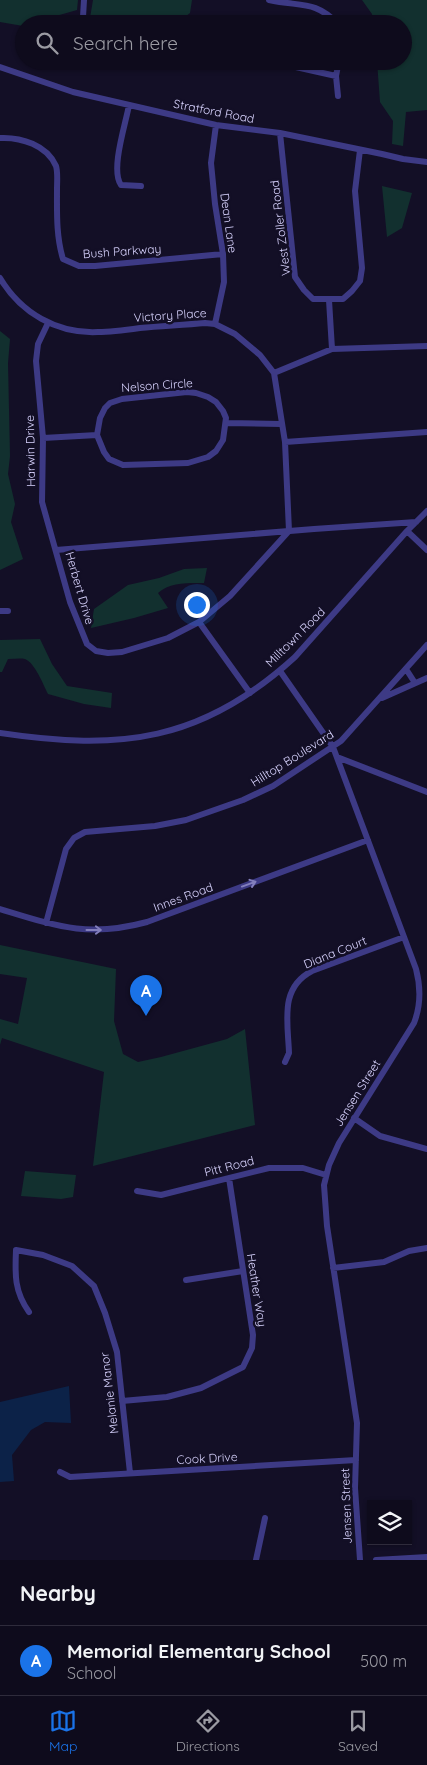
<!DOCTYPE html>
<style>
body{margin:0;font-family:Quicksand,sans-serif;background:#1c1929;color:#f1f3f6}
.controls{position:absolute;right:15px;bottom:15px;display:grid;overflow:hidden;border-radius:0px;box-shadow:0 1px 4px #0004}
.controls button{width:45px;height:45px;display:grid;place-items:center;padding:0;border:0;border-bottom:1px solid #2e2b3b;background:#0e0b1c;color:#f1f3f6;font:25px sans-serif}
.you{position:absolute;left:196px;top:604px;width:18px;height:18px;margin:-12px;border:4px solid #fff;border-radius:50%;background:#1a73e8;box-shadow:0 0 0 8px #1a73e833}
.badge{display:grid;place-items:center;width:32px;height:32px;border-radius:50%;background:#1a73e8;color:#fff;font-size:16px;font-weight:700}
.pin{position:absolute;translate:-50% -41px;filter:drop-shadow(0 1px 2px #0008)}
.pin::after{content:'';position:absolute;top:26px;width:18px;height:15px;background:inherit;clip-path:polygon(0 0,100% 0,50% 100%)}
.list{margin:0;padding:0;list-style:none}
h2{display:flex;justify-content:space-between;align-items:center;height:65px;margin:0;padding:0 20px;font-size:21px}
h2 small{font-size:16px;font-weight:400;color:#9b9ba3}
.list li{display:grid;grid-template-columns:32px 1fr auto;gap:15px;align-items:center;box-sizing:border-box;height:70px;padding:0 20px;border-top:1px solid #2e2b3b}
.list b{display:block;font-size:19px;white-space:nowrap}
.list p{margin:0;font-size:16px;white-space:nowrap;color:#9b9ba3}
.list em{font-size:16px;font-style:normal;color:#9b9ba3}
.icon{flex:none;width:28px;height:28px;fill:none;stroke:currentColor;stroke-width:2;stroke-linecap:round;stroke-linejoin:round}
.map{position:relative;flex:none;width:427px;height:1560px;overflow:hidden}
.search{position:absolute;background:#0e0b1c;box-shadow:0 1px 4px #0004;left:15px;right:15px;top:15px;height:55px;display:flex;align-items:center;gap:12px;box-sizing:border-box;padding:0 18px;border-radius:28px;color:#9b9ba3;font-size:19px}
.sheet{height:135px;background:#0e0b1c}
nav{display:flex;justify-content:space-around;align-items:center;box-sizing:border-box;height:70px;border-top:1px solid #2e2b3b;background:#0e0b1c;font-size:14px;color:#9b9ba3}
nav a{display:grid;justify-items:center;gap:2px}
nav .on{color:#1a73e8}
.map>svg:first-child{display:block}
</style>
<div class="map">
<svg width="427" height="1560" viewBox="0 0 427 1560">
<rect width="100%" height="100%" fill="#130f26"/>
<path fill="#12302f" d="M0,0H78L77,10L49,18L50,24H24V28L23,26L0,22Z
M93,0H192L190,13L176,24H94L90,18Z
M362,0H427V110L406,112L403,146L392,144L393,121L380,102L377,61H403V24H373L372,14Z
M382,186L412,193L402,228L387,237Z
M0,331L10,339L8,363L10,456L8,474L15,504L11,522L23,559L0,570Z
M207,568L204,583C188,583 170,582 158,593L168,608L134,618L91,628L94,609L128,585L159,578L184,569Z
M40,639L52,664L67,686L112,693L111,708L84,704L48,694C43,684 35,663 25,659C20,658 14,659 8,659L2,672H0V640Z
M0,945L116,969L114,1021L123,1054L138,1062L161,1057L227,1039L245,1029L255,1125L93,1166L104,1072L2,1038L0,1045V1019L18,1024L27,978L0,974Z
M25,1171L76,1175L73,1197L61,1199L21,1196Z"/>
<path fill="#0c2248" d="M69,1386L71,1423L45,1422L31,1430L12,1455L14,1481L0,1482V1402Z"/>
<g fill="none" stroke-linecap="round" stroke-linejoin="round">
<path stroke="#3d3a85" stroke-width="6" d="M84,0L83,17L85,24
M269,0C301,7 315,0 338,24
M269,61L336,76
M0,67L73,92L216,125L280,133L382,154L403,159L427,162
M338,96L336,76L339,61
M129,105C126,123 110,170 121,185L141,186
M280,133L295,277L304,290L313,299H343L352,291L360,281L362,268L355,191L360,150
M0,138C21,137 47,145 56,166C58,172 57,182 57,189C57,212 56,236 63,259L79,266H95L223,254
M0,278C21,313 57,334 98,332C112,332 126,330 140,328C162,326 183,325 205,323L215,324L235,334L260,355L274,373L285,442L289,531L230,596L199,622L168,638L122,652L108,653L96,651L87,644L70,602L42,502L43,438L36,361L38,344L48,323
M329,300L332,349
M215,324L224,282L223,254L215,204L211,163L216,125
M274,373L332,349L427,346
M187,392L196,393L208,397L216,402L223,411L226,418L223,440L216,451L208,457L188,463L123,465L109,459L104,452L97,435L100,418L105,408L110,403L122,399Z
M226,423L281,424
M43,438L97,435
M285,442L427,432
M407,531L427,550
M56,550L314,529L416,522
M0,611H8
M199,622L250,693
M406,669L415,683
M280,671L333,747L416,969C421,988 421,1005 414,1023L339,1143L329,1165L324,1185L327,1226L357,1423L355,1488L360,1560
M382,698L427,678
M0,733C120,751 202,742 295,657L407,531L427,511
M337,757L427,792
M0,909C56,926 88,938 147,922L368,840
M46,923L66,849L74,838L85,832L155,826L186,820L243,800L273,786L341,741L427,645
M285,1062L289,1053C288,1022 279,988 312,971L404,937
M354,1118L380,1136L427,1149
M137,1191L161,1195L269,1168H303L326,1175
M333,1268L384,1262L409,1251L427,1248
M186,1280L243,1271
M29,1312C14,1291 15,1274 16,1250L43,1255L72,1266L94,1286L105,1313L117,1352L130,1473
M122,1401L167,1397L201,1388L243,1367L252,1348L253,1335L229,1178
M60,1472L70,1477L356,1460
M256,1560L265,1518
M376,1560L427,1557"/>
</g>
<defs><path id="oneway-shaft" d="M-6 0H5M1.5-3L5.5 0L1.5 3" fill="none" stroke-width="1.6" stroke-linecap="round" stroke-linejoin="round" transform="scale(1.25)"/></defs>
<g stroke="#837fbc">
<use href="#oneway-shaft" transform="translate(249 884) rotate(-20)"/>
<use href="#oneway-shaft" transform="translate(94 930)"/>
</g>
<g text-anchor="middle" dominant-baseline="central" stroke-width="5" stroke-linejoin="round" paint-order="stroke">
<g font-size="12" fill="#d9d4ff" stroke="#130f26">
<text transform="translate(214 111) rotate(11)">Stratford Road</text>
<text transform="translate(229 223) rotate(82)">Dean Lane</text>
<text transform="translate(280 228) rotate(-97)">West Zoller Road</text>
<text transform="translate(122 251) rotate(-4)">Bush Parkway</text>
<text transform="translate(170 315) rotate(-4)">Victory Place</text>
<text transform="translate(157 385) rotate(-4)">Nelson Circle</text>
<text transform="translate(30 451) rotate(-91)">Harwin Drive</text>
<text transform="translate(80 588) rotate(74)">Herbert Drive</text>
<text transform="translate(295 637) rotate(-45)">Milltown Road</text>
<text transform="translate(292 758) rotate(-32)">Hilltop Boulevard</text>
<text transform="translate(183 897) rotate(-20)">Innes Road</text>
<text transform="translate(335 952) rotate(-22)">Diana Court</text>
<text transform="translate(357 1093) rotate(-58)">Jensen Street</text>
<text transform="translate(229 1166) rotate(-14)">Pitt Road</text>
<text transform="translate(257 1290) rotate(81)">Heather Way</text>
<text transform="translate(109 1393) rotate(-97)">Melanie Manor</text>
<text transform="translate(207 1458) rotate(-3)">Cook Drive</text>
<text transform="translate(346 1506) rotate(-92)">Jensen Street</text>
</g>
</g>
</svg>
<div class="controls">
<button><svg class="icon" aria-label="layers" viewBox="0 0 24 24"><path d="M12 4l9 5-9 5-9-5zM3 14l9 5 9-5"/></svg></button>
</div>
<div class="you"></div>
<div class="pin badge" style="left:146px;top:1016px">A</div>
<div class="search"><svg class="icon" aria-label="search" viewBox="0 0 24 24"><circle cx="10" cy="10" r="6"/><path d="M15 15l6 6"/></svg>Search here</div>
</div>
<section class="sheet">
<h2>Nearby<small></small></h2>
<ul class="list">
<li><span class="badge">A</span><div><b>Memorial Elementary School</b><p>School</p></div><em>500 m</em></li>
</ul>
</section>
<nav>
<a class="on"><svg class="icon" aria-label="map" viewBox="0 0 24 24"><path d="M3 6l6-2 6 2 6-2v14l-6 2-6-2-6 2zM9 4v14M15 6v14"/></svg>Map</a>
<a><svg class="icon" aria-label="directions" viewBox="0 0 24 24"><path d="M12 3l9 9-9 9-9-9zM9 14v-3h6M13 9l2 2-2 2"/></svg>Directions</a>
<a><svg class="icon" aria-label="saved" viewBox="0 0 24 24"><path d="M7 4h10v16l-5-4-5 4z"/></svg>Saved</a>
</nav>
